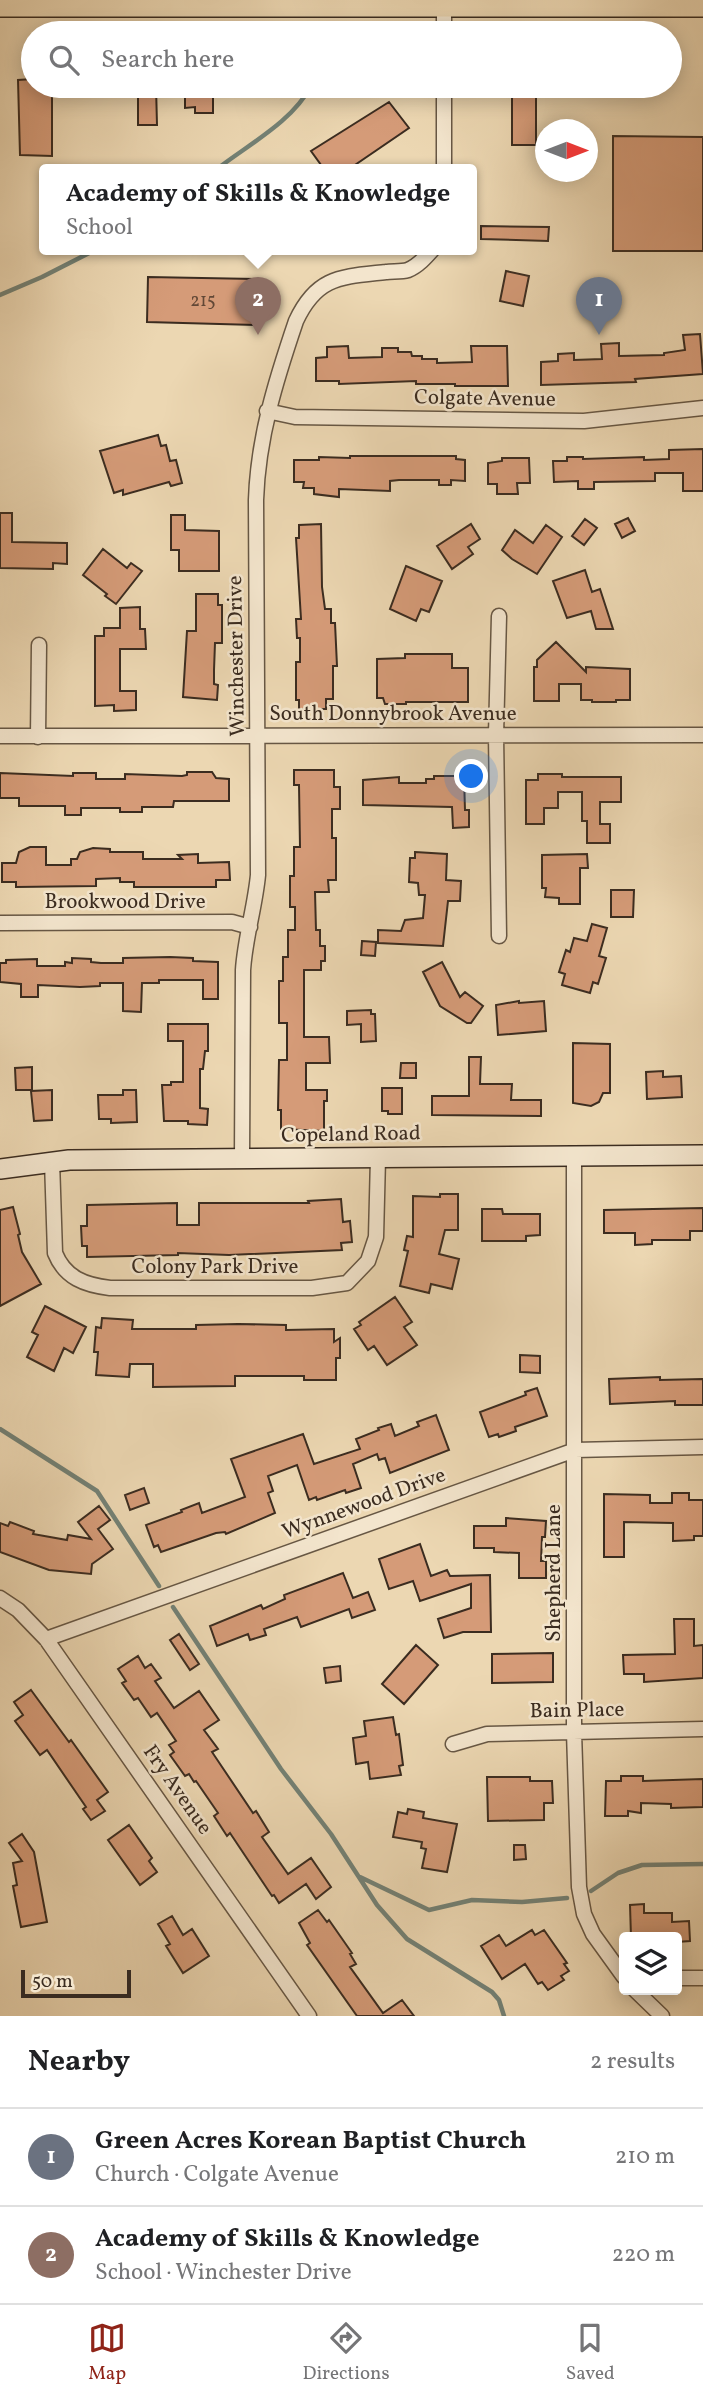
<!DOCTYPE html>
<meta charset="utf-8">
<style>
body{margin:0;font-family:Vollkorn,serif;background:#f6f6f6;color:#202124}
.controls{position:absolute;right:21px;bottom:21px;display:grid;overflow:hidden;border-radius:7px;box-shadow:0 4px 18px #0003}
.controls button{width:63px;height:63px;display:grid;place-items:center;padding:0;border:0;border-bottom:2px solid #e0e0e0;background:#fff;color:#202124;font:35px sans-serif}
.compass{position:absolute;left:535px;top:119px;width:63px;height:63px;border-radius:50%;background:#fff;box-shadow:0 4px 18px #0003;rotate:90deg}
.scale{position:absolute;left:21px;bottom:18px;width:110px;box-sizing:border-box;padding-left:7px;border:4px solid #3b2c20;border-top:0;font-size:19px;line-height:24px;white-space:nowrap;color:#3b2c20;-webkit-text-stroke:5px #f3e5cd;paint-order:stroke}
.you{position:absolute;left:472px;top:777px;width:24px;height:24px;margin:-18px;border:5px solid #fff;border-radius:50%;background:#1a73e8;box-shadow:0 0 0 10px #1a73e833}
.badge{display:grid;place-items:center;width:46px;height:46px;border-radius:50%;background:#8f2418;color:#fff;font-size:23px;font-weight:700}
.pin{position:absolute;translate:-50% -58px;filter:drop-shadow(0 2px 4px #0008)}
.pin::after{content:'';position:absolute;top:37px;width:24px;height:21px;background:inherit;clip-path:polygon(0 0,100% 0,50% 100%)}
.popup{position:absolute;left:39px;top:164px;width:438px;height:91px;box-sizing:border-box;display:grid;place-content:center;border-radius:7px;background:#fff;filter:drop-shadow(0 2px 5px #0005);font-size:23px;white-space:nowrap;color:#757577}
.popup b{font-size:26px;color:#202124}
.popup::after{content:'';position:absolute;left:50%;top:100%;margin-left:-14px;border:14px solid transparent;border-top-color:#fff}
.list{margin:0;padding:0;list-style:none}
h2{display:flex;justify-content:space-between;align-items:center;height:91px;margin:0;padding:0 28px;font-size:30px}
h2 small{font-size:23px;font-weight:400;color:#757577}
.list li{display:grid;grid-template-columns:46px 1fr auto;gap:21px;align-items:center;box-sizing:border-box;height:98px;padding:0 28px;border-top:2px solid #e0e0e0}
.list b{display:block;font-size:26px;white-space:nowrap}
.list p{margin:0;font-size:23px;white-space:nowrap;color:#757577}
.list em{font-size:23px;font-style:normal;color:#757577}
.icon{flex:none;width:38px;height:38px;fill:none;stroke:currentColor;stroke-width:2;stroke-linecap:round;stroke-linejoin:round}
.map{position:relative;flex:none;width:703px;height:2016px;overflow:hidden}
.search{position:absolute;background:#fff;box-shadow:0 4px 18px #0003;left:21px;right:21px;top:21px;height:77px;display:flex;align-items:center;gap:18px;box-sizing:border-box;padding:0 24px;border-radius:38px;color:#757577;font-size:26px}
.sheet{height:287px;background:#fff}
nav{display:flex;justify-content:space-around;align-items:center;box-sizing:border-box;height:98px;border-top:2px solid #e0e0e0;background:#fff;font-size:19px;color:#757577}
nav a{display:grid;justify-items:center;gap:4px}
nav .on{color:#8f2418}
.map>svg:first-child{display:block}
</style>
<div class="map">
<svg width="703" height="2016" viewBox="0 0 703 2016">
<rect width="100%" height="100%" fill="#ecd7b2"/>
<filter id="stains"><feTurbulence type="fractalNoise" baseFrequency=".00286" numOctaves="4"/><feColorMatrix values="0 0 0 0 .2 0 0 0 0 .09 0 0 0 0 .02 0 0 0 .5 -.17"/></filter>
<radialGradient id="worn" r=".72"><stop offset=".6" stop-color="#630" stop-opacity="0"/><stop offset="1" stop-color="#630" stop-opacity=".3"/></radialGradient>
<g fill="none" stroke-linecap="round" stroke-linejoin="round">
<path stroke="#738175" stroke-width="4.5" d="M217,169C249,144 292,122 311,86
M0,295L42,277L97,249
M0,1429L97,1491L159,1586
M173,1607L281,1769L331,1834L377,1905L407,1939L492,1992L499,2000L504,2016
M360,1877L429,1910L472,1900L522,1902L567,1898
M591,1891L618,1873L642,1865L703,1864"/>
</g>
<path fill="#d59b78" stroke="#3b2c20" stroke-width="2" d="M33,79V86H52V156L20,155L18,80Z
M138,86H156L157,125H138Z
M185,86H213V113H195V107L185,108Z
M512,86H536V145H512Z
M389,102L409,128L349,169H324L311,151Z
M613,136L703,137V251H613Z
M481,226L549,227L548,241L481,239Z
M506,271L529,276L523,306L500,301Z
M148,277L260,279L259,325L147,322Z
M700,334L703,374L635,379L636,382L541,385V362L558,361V354L574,353V360L602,359L601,344L619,343V356L664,355V353L685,350L683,335Z
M348,346L349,358L382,357V348H398V352H411L412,356H422V359H437V363L472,362L471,346H507L508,386H455V384H416V381L339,384V381H316V358L327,357V347Z
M158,435L161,446L166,445L170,461L176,460L182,483L171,486L169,482L123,495V490L114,493L100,451Z
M703,449V491H683V473H655V481L594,482V489H578V481L554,482L553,461H567V457H583V459L644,457V460L669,459V450Z
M350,456H456V459L465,460V481L451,480V485H439V480H399L390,481V491L339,489V497L314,494V488H303L304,482H294V460H319V457L350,458Z
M502,458H529L530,483H517L518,494H497V484H488V463L502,461Z
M0,513H12V542L67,543V564L53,563V569L0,568Z
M171,515H185V530L219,531V571H179V550H171Z
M628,518L635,531L622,538L615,524Z
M585,519L597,528L584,545L572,536Z
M321,524L322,587L325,609H331V623H335L337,666H333V699H326V709H299V700H296V662H300V638H297L296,619H301L296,538H299V525Z
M471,524L480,539L468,547L473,554L452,569L437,546Z
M546,525L562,537L537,574L512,559L502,550L515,530L533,543Z
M103,549L127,568L131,563L142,571L116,604L105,596L107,594L83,575Z
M406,566L442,581L429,612L421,609L416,621L390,609Z
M585,570L592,592L600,589L613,629H596L591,611L567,618L553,581Z
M196,594H218V605H222V643H215L214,670V684L218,685L217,700L183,697L187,631H196Z
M140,607V629H145L146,649H120V691H136V710L114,711V705L95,706V636H104V628H120V608Z
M556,642L586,672V667L630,669V700H616V702H592V700H581V684H559V701H534V667H537V660Z
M405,654H452V668H468V702H406V704H385L383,698H377V659L405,658Z
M294,770H334V787H340V809H332V838H336V880H328L329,892H315L316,930H320V946H325V961H321V970H304V1037H329L330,1063H306V1090H327V1101H324V1131L281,1129V1110H278L279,1060H287V1023H279V981H283V957H288V930H295V907H290V876H294V847H300L299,785H294Z
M187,772H212L216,778L229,779V801H174L173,807H142V812H120V808H81V815H65V806H19V798H0V773L73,776V773H96V779H125V774L182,776L187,775Z
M538,774H562V777H621V802H600V824H610V843H587V821H582V792H558V808H544V824H526V780H538Z
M434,776H464L465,810H469V827L453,828L452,807L363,805V780L399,777V783H426V779H434Z
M30,847H46V865H71V859H77L80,852L93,848L110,849V852H143V859H182L178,855L198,854V863L229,862L230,880H216V887H134V882H120V878L96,879V886L16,887V882H2V863H16L19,852Z
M415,852L447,854L446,880L461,881L460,901H448L443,946L378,943V930L401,931L405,920L423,918L425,895H419L418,883L409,882L410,858H415Z
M587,854L588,868H580V904H559V898L545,897L546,888H542V855Z
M611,890H634L633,917H611Z
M592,924L607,928L599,956L606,958L598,984L593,982L590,993L562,985L565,974L559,972L566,950L570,952L574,938L587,941Z
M362,941L376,942L375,956L361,955Z
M170,957L193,958V961L218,962V999H203V980H159V983H142L141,1012L123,1011V983H100V986L80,987L38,985V997H21V984L0,982V963H6V960L37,959V966H65V962L72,963V958L91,959V962L101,963H123V958Z
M442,962L460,997L465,992L483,1006L471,1023H467L440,1006L423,972Z
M519,1001V1003L544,1001L546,1031L498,1035L496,1005Z
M371,1010V1014H375L376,1041L361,1042V1024L347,1025V1011Z
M168,1024H208V1051H205L203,1069H200V1108L208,1109L207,1125L188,1124V1121H164L162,1085H171V1082H183V1041H168Z
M573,1043L610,1044V1093H603L599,1102L591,1106L573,1103Z
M469,1057H481L480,1084H512L511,1100H541V1116L432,1115V1096H469Z
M401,1063H416V1078H400Z
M32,1067V1090H16L15,1068Z
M663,1071V1077L681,1076L682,1097L647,1099L646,1072Z
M382,1088H402V1114H388V1111H382Z
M52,1090V1120L34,1121L31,1091Z
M123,1090H136L137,1122L111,1123V1119H99L98,1095H123Z
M440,1194H458V1230H445L439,1254L459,1259L452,1289L431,1284L429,1293L400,1286L408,1251L404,1250L407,1236L413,1237V1196L440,1197Z
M341,1199L343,1222L350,1221L352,1242L341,1243L342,1250L229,1255L178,1253V1255L87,1257V1246H82L81,1226H87V1205L177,1203V1225H199V1203H309L308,1201Z
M13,1207L20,1234L18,1235L22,1252L41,1284L0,1306V1210Z
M703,1208V1231H690V1240H652V1244L635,1245V1233H604V1210Z
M482,1209H502L503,1214H540V1235L526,1236V1241H482Z
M395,1297L412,1322L404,1327L417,1345L387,1365L374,1346L368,1350L354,1329L361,1325L359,1322Z
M45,1306L86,1327L73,1353L64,1348L54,1371L27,1357L38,1335L32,1332Z
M102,1318L133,1320L132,1329H196V1325L238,1324L286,1325V1330L334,1329V1342L340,1338V1358H336V1380H304V1376H235V1386L153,1387V1364H130L129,1377L96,1375L98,1352H94L96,1327L101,1328Z
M520,1355L540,1356V1373L520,1372Z
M660,1377V1380L703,1379V1405H675V1401L610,1404L609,1379Z
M537,1388L547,1416L515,1427L516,1431L499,1437L498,1434L489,1437L480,1412L526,1395L525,1392Z
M436,1415L449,1450L390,1473L385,1458L379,1460L377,1454L353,1464L361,1488L346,1493L345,1490L317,1500L316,1497L309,1500L297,1465L268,1476L273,1491L268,1493L275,1513L226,1534L225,1532L216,1533L161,1552L158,1545L154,1547L146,1525L182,1512L181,1510L199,1503L202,1513L245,1497L231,1459L303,1434L314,1464L360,1449L356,1439L379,1430L378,1428L391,1424L395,1436L419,1426L417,1422Z
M144,1488L149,1503L130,1510L125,1495Z
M672,1493H689V1500H703V1536H694V1540L673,1541V1523L624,1522V1557H604V1494L650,1495V1503H672Z
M99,1506L110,1520L98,1529L113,1549L92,1564L91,1574L49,1570L0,1552V1523L8,1526L10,1522L34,1531L33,1534L67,1540L68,1535L91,1539L78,1522Z
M506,1518L546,1521L545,1537H542L541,1561H546V1578H519V1553L494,1552V1548H474V1526H506Z
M420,1544L431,1576L447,1570L450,1576L490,1575L491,1632H463L444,1638L438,1619L471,1608V1584L420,1601L413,1581L389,1589L379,1559Z
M343,1573L353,1598L368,1592L375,1610L352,1618L349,1609L301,1627L297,1617L264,1629L266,1635L250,1640L248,1634L217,1646L210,1626L261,1605L263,1609L285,1599L284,1595Z
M674,1619H694V1646L703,1645V1678L644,1682V1674H624L623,1655L675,1654Z
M179,1634L199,1664L190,1670L170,1640Z
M416,1645L438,1665L404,1704L382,1684Z
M553,1653V1682L492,1683V1654Z
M138,1656L145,1668L151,1664L161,1678L155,1681L174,1708L199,1691L219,1720L204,1730L218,1749L212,1752L253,1813L256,1811L269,1832L262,1837L288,1874L311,1858L331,1887L316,1899L306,1884L279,1903L274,1895L272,1896L230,1833L227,1836L214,1816L218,1813L196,1781L194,1782L189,1774L185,1776L170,1755L174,1752L169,1745L176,1741L157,1713L151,1717L138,1698L134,1700L122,1683L126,1681L118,1669Z
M340,1666L341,1681L326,1683L324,1668Z
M31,1690L69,1742L71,1740L108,1792L97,1800L105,1811L91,1820L83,1809L86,1807L47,1750L40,1755L15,1721L23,1715L14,1702Z
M393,1717L396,1735L399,1734L403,1765L399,1766L401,1775L370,1779L368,1762L356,1764L353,1738L366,1736L364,1721Z
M621,1776H643V1781L703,1779V1807L671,1808V1804L641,1803V1813L628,1811V1816H605L606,1781H621Z
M487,1777H530V1781H552L553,1803H544V1820L488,1821Z
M408,1809L424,1812L423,1818L457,1824L447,1872L422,1868L426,1849L421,1848L422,1842L393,1837L398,1812L407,1814Z
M129,1825L152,1858L149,1861L157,1872L140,1885L108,1840Z
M22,1834L34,1852L47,1922L21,1927L13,1886L17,1885L13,1863L22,1861L9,1843Z
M514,1845H525L526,1859L514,1860Z
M644,1904V1913H672V1922L689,1921L690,1941L677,1942V1937H631L630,1905Z
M318,1910L327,1922L329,1920L352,1953L350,1954L356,1964L350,1967L383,2013L402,2000L414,2016H357L307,1945L310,1943L299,1923Z
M172,1916L183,1935L192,1929L209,1956L183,1973L166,1946L170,1944L158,1924Z
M532,1930L535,1935L544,1930L567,1963L564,1964L569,1971L561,1976L564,1980L548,1990L542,1982L538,1984L525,1964L502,1979L481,1946L499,1935L506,1946Z"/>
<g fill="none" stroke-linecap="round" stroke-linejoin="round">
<defs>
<path id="street" d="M444,7V33
M444,169V86
M267,411L295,417L584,421L703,408
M499,616L496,735L499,936
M0,736L703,735
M38,737L39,645
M0,923L232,922L250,927
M574,1157V1732L579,1887L584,1914L593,1934L624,1977
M242,1159L243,970C245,938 255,907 258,875L256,500C258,437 276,380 296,321C317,276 341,277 386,272C392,271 401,272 408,270C418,266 426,257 433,249
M52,1161L55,1253C65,1278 85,1285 110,1288H312L347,1283L368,1261L376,1237L378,1158
M0,1598L18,1610L46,1639L309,2016
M46,1639L575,1450L703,1447
M453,1744L487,1734L703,1729
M677,1978H703
M635,1990L662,2016"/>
<path id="secondary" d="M0,1169L69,1160L703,1155"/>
<path id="primary" d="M0,6H703"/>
</defs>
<use href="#street" stroke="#675744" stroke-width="17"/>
<use href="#secondary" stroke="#3b2c20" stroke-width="22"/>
<use href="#primary" stroke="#3b2c20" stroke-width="24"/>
<use href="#street" stroke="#f3e5cd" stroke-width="14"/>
<use href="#secondary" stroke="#f3e5cd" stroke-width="19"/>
<use href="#primary" stroke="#ecd7b2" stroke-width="21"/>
</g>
<g text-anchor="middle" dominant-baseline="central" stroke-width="5" stroke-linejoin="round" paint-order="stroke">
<g font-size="18" fill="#624836">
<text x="203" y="301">215</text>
</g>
<g font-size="21" fill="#3b2c20" stroke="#f3e5cd">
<text transform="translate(485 399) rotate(1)">Colgate Avenue</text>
<text transform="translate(237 656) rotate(-91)">Winchester Drive</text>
<text x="393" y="714">South Donnybrook Avenue</text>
<text x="125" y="902">Brookwood Drive</text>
<text transform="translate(351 1135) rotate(-1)">Copeland Road</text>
<text x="215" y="1267">Colony Park Drive</text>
<text transform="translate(364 1504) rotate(-20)">Wynnewood Drive</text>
<text transform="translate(554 1573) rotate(-90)">Shepherd Lane</text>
<text transform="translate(577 1711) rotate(-1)">Bain Place</text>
<text transform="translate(177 1790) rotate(55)">Fry Avenue</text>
</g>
</g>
<rect width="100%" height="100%" filter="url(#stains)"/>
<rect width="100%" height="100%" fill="url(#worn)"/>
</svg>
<div class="controls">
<button><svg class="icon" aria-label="layers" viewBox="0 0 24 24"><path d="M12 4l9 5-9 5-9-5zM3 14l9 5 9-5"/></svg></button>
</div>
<svg class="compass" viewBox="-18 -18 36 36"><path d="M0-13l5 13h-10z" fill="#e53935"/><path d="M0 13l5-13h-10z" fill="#757577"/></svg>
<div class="scale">50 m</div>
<div class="you"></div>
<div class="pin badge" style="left:599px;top:335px;background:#6b7280">1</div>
<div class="pin badge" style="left:258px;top:335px;background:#8d6e63">2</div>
<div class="popup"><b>Academy of Skills &amp; Knowledge</b>School</div>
<div class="search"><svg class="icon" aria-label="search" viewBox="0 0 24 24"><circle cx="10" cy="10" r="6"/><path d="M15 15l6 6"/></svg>Search here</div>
</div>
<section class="sheet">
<h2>Nearby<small>2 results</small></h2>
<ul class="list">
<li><span class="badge" style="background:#6b7280">1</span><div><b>Green Acres Korean Baptist Church</b><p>Church · Colgate Avenue</p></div><em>210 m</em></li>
<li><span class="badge" style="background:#8d6e63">2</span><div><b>Academy of Skills &amp; Knowledge</b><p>School · Winchester Drive</p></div><em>220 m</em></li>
</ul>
</section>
<nav>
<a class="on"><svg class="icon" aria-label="map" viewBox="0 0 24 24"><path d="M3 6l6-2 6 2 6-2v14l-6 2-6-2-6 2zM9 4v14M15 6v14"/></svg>Map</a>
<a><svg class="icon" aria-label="directions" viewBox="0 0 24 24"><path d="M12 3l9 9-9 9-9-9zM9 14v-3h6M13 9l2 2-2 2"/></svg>Directions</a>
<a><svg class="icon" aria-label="saved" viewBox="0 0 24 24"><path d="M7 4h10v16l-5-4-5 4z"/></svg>Saved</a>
</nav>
